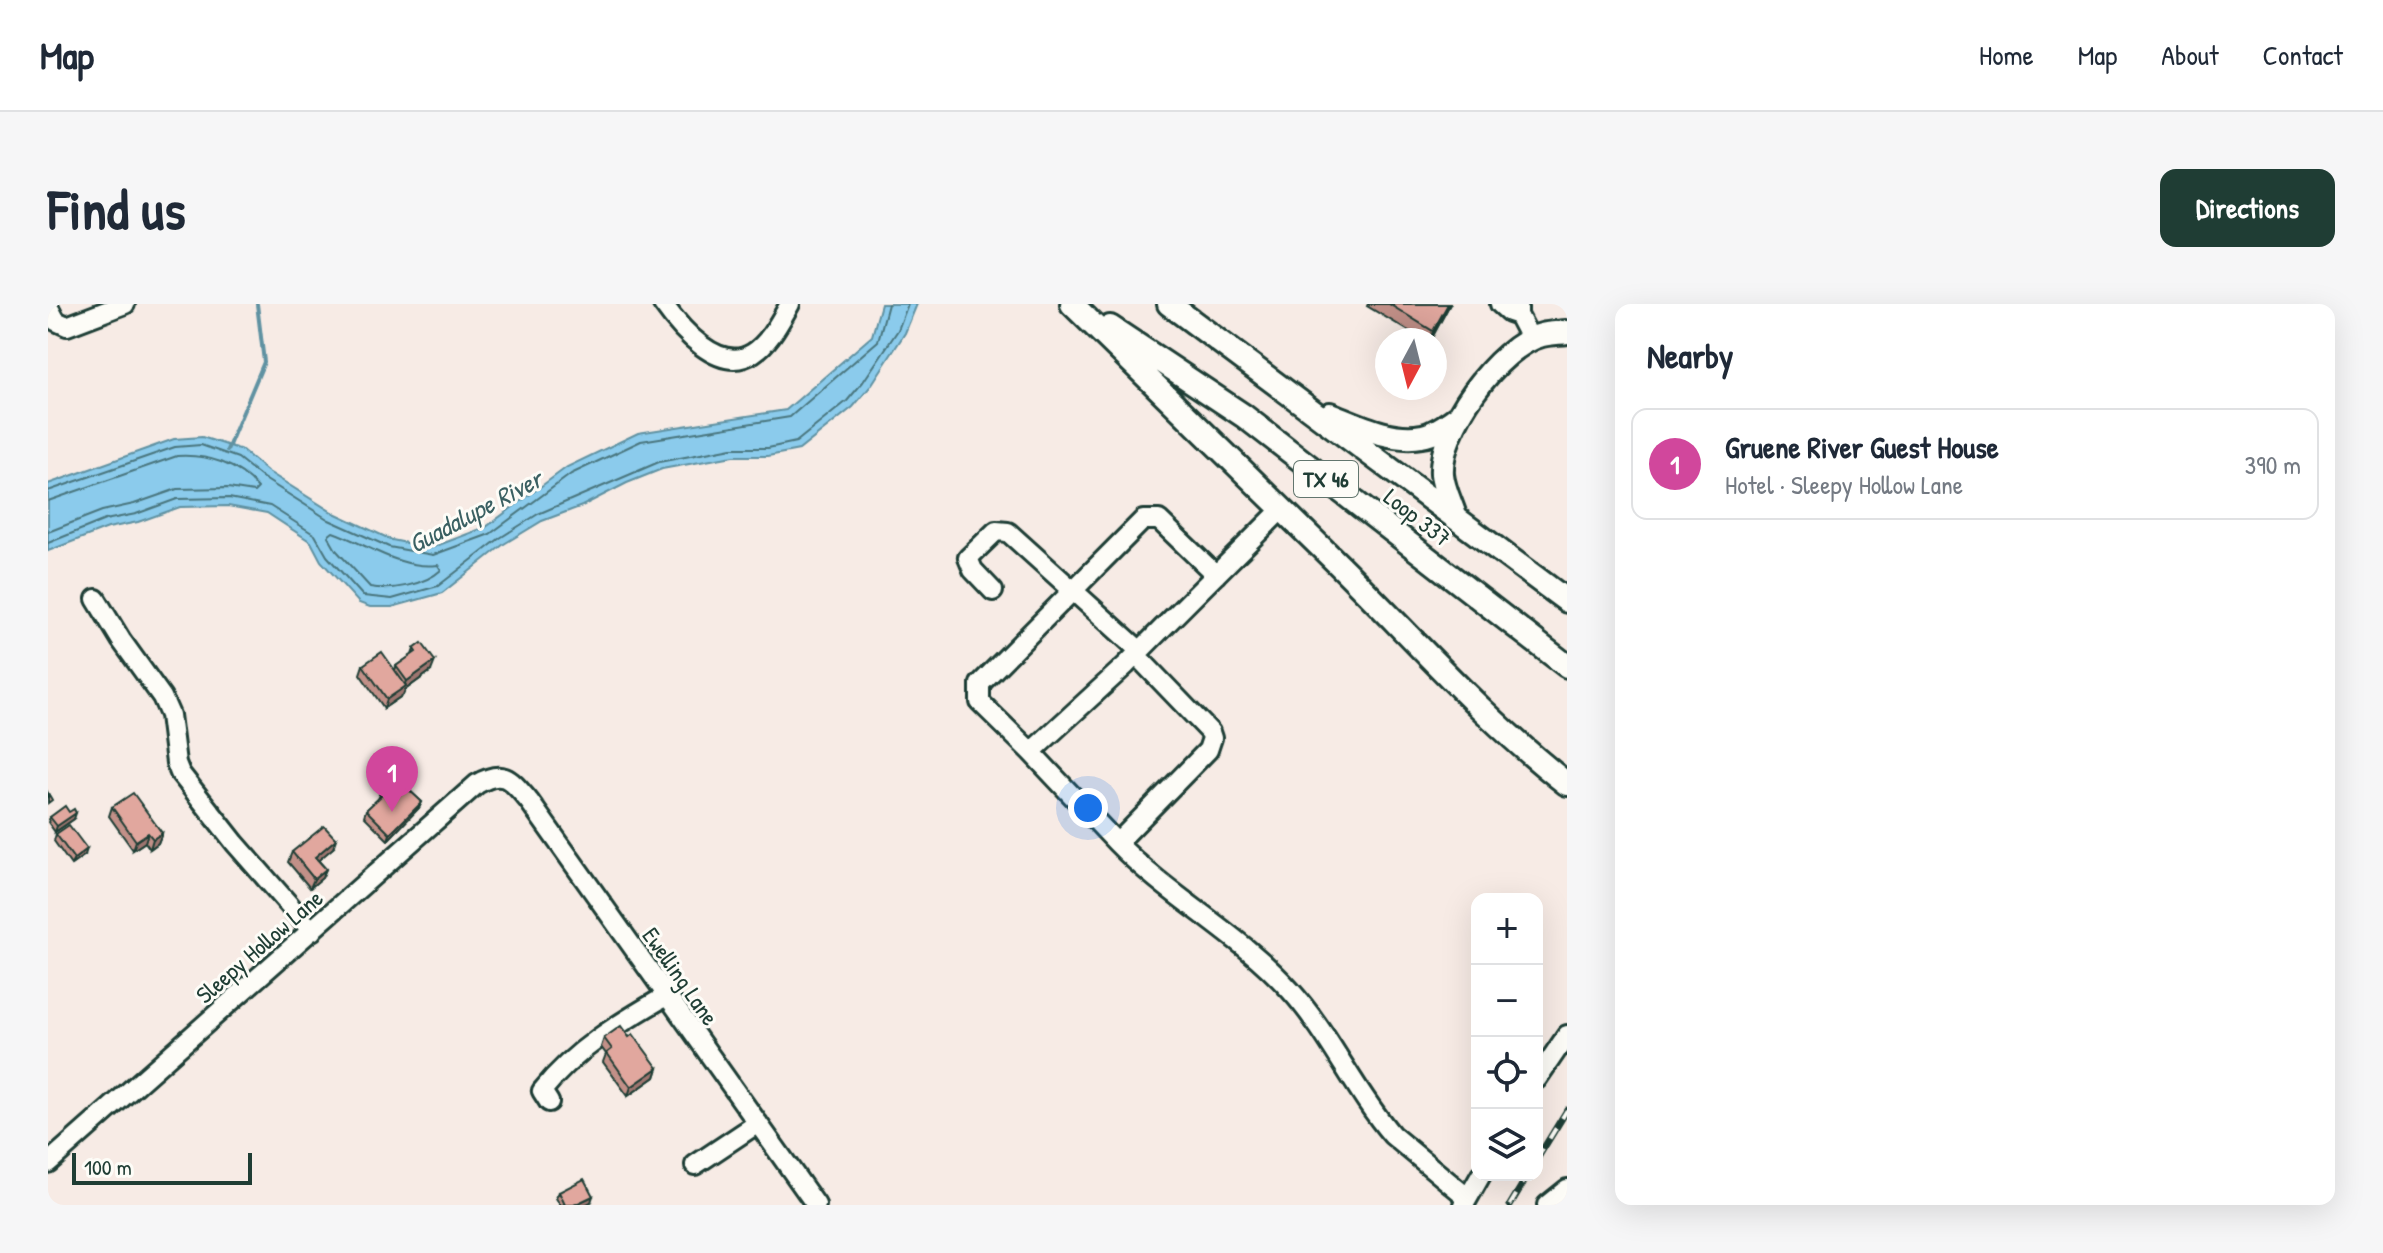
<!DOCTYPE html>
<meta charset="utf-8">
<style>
body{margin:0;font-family:"Patrick Hand",sans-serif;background:#f6f6f7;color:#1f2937}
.controls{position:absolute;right:24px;bottom:24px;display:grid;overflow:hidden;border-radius:16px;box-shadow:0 8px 32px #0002}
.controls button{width:72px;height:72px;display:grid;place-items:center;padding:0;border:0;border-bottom:2px solid #e0e1e3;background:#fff;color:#1f2937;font:40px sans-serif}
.compass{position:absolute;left:1327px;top:24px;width:72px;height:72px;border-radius:50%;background:#fff;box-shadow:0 8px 32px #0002;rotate:187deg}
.scale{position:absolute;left:24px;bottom:20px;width:180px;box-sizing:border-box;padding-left:8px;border:4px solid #1f3d34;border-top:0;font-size:22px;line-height:28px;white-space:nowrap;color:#1f3d34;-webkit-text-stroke:6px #fdfcf7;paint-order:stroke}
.you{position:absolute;left:1040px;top:504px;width:28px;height:28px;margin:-20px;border:6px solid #fff;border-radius:50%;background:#1a73e8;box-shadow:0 0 0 12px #1a73e833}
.badge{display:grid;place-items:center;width:52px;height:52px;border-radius:50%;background:#1f3d34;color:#fff;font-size:26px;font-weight:700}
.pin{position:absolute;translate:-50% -66px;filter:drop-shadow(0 2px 4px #0008)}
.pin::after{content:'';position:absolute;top:42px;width:28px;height:24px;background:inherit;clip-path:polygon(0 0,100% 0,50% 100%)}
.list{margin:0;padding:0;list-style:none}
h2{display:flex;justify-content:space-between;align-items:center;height:104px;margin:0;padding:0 32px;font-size:34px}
h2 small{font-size:26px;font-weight:400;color:#747a83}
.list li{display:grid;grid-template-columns:52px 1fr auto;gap:24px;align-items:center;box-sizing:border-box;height:112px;margin:0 16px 16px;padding:0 16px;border:2px solid #e0e1e3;border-radius:16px}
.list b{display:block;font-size:30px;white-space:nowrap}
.list p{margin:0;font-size:26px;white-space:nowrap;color:#747a83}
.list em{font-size:26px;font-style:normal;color:#747a83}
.icon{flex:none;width:44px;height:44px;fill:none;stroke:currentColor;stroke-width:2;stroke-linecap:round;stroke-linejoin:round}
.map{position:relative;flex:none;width:1519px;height:901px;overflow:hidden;border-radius:16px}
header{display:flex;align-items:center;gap:48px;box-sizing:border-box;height:112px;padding:0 40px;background:#fff;border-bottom:2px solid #e0e1e3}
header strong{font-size:38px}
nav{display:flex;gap:44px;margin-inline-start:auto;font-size:28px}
.intro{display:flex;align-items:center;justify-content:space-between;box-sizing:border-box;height:192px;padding:0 48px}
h1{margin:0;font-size:56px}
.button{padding:20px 36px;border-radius:16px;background:#1f3d34;color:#fff;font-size:28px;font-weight:700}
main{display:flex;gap:48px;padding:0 48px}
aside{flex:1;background:#fff;border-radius:16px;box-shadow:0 8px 32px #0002}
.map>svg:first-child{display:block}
</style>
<header>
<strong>Map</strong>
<nav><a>Home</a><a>Map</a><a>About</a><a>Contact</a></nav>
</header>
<div class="intro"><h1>Find us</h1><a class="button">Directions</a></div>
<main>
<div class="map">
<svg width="1519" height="901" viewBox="0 0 1519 901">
<rect width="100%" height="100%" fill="#f7ebe5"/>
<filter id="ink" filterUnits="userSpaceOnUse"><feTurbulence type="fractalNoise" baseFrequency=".0125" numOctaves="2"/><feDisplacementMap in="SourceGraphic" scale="16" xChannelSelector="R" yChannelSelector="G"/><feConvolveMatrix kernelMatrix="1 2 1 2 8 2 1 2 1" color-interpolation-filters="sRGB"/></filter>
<g filter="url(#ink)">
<path fill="#8bcbec" stroke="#6092a2" stroke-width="2" d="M833,0H869L857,29L822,83L805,103L751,146L720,152H685L614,165L579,179L534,202L494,217L456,240L394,289L344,303H322L311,299L273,257L263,238L219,209L180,202L132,203L90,218L60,224L0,247V180L126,135L154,133L194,146L219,167L284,208L344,236L383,244L438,223L519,163L590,129L738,106L824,32Z"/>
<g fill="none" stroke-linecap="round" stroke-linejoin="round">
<path stroke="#4a767e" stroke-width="2" d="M0,187L127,143L153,141L190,154L215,174L281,216L341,243L385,251L442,230L523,170L593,137L742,113L830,37L840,0
M0,197L129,152C160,150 190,160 210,184L206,188L180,184L129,185L86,200L54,207L0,228
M285,228C319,240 352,266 390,261L393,266C377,281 343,287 322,283L288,246L280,232Z
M0,239L57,216L88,210L129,195L181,194L222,202L267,231L279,252L315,292L344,295L390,282L452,234L490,210L611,158L684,144H720L748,138L799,97L815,78L850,26L860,0"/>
<path stroke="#6092a2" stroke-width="4" d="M179,146L216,58L209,0"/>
<defs>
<path id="minor" d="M615,0C632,24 671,71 705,49C722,38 732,17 742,0
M1452,0L1461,8L1470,11
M1470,0V11L1483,36
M0,2L8,17L19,22L77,0
M1168,271L1111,216H1095L932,380V398L983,448L1078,361C1129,309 1181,258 1233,206
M945,287L925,266L920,254L948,227L960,228L1092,347
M48,295L73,336L114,393L122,411L128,459L132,469L187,539L264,627
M983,448L1069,539L1160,446L1164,434L1162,428L1088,351
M1069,539C1121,593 1191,629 1242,686C1282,730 1305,785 1344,831L1420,894
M1489,775L1519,731
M501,798L494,787C526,746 573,718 618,692
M0,859L429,480C456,464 463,476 481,497L768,901
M647,861L710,819
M1416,901L1433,871
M1499,901L1519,885"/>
<path id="major" d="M1024,0C1111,84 1197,169 1284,254C1362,330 1433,413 1519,480
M1121,0L1519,297
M1062,23L1196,112L1519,362
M1282,110C1310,121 1344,138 1374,132C1387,130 1398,121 1408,114
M1407,212C1403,199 1395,184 1394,170C1391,125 1450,42 1494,31C1502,29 1511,29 1519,28"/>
</defs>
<use href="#minor" stroke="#1f3d34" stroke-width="24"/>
<use href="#major" stroke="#1f3d34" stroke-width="28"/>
<use href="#minor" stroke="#fdfcf7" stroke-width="18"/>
<use href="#major" stroke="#fdfcf7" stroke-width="22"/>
<defs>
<path id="rail" d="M1489,855L1519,806
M1462,901L1480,871"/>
</defs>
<use href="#rail" stroke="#1f3d34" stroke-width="7"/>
<use href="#rail" stroke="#fdfcf7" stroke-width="4" stroke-dasharray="12" stroke-linecap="butt"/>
</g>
<path fill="#c29088" stroke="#1f3d34" stroke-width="2" d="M1320,0H1402L1383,36H1376L1319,2Z
M366,345L383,367L357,386L355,391L336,404L312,370L315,361L347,366L348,362L364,351Z
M335,476L348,479L365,478L361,486L374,498L371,504L340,536L316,512L318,506L330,495L335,485L333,482Z
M64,503L114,529L110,539L102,545L97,538L85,546L61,512Z
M2,513L26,515L7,528L0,518Z
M8,530L37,551L23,561L6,537Z
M285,544L270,556L278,565L274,574L262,584L240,558L244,548Z
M581,733L610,764L607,773L580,792L555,758L558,750L553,743L556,734Z
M511,888L543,898L537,901H512L508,894Z"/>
<path fill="#9e756f" stroke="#1f3d34" stroke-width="2" d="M1400,0H1402L1382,36L1385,27Z
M387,357L383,367L357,386L355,391L336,404L339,395L357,382L359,377Z
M374,498L371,504L340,536L342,530Z
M28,509L26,515L7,528L9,522Z
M100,529L97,538L85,546L88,537Z
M114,529L110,539L102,545L105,535Z
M288,535L285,544L264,562L267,553Z
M39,545L37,551L23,561L26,555Z
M278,565L274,574L262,584L266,575Z
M610,764L607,773L580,792L583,783Z
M545,892L543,898L537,901H526Z"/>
<path fill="#e1a79e" stroke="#1f3d34" stroke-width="2" d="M1341,0H1400L1385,27Z
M374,339L387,357L359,377L348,362L368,348L366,345Z
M334,348L358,382L339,395L315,361Z
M357,470L365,478L359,484L374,498L342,530L318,506L333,492L331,490L338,479L335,476L340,471L348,479Z
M0,489L4,496L0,499Z
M85,489L114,529L105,535L100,529L88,537L64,503Z
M17,502L21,508L26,505L28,509L9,522L2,513Z
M21,521L39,545L26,555L8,530Z
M276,522L288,535L267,553L278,565L266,575L244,548Z
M573,722L581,733L585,730L610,764L583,783L559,749L564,745L556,734Z
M536,875L545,892L526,901H517L511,888Z"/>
</g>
<g text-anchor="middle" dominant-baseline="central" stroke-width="6" stroke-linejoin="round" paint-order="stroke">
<rect fill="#fdfcf7" stroke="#62766e" stroke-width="2" x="1246" y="157" width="64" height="36" rx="6"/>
<g font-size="22" font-weight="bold" fill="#1f3d34">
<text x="1278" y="175">TX 46</text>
</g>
<g font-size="24" fill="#1f3d34" stroke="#fdfcf7">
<text transform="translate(1370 213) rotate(38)">Loop 337</text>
<text transform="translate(211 642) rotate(-41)">Sleepy Hollow Lane</text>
<text transform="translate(633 672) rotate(55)">Ewelling Lane</text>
</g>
<g font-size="26" font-style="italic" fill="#3a6062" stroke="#fdfcf7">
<text transform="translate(427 207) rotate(-28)">Guadalupe River</text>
</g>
</g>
</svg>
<div class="controls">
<button>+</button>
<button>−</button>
<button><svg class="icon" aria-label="locate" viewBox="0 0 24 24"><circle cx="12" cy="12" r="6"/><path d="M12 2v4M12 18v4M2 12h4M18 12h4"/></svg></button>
<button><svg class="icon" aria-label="layers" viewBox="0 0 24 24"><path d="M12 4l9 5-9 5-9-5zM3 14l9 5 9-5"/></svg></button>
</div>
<svg class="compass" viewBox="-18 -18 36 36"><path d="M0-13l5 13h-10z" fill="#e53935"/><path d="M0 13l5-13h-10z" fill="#747a83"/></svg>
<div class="scale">100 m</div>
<div class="you"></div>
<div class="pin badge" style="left:344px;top:508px;background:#d1479c">1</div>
</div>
<aside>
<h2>Nearby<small></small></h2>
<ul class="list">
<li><span class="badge" style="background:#d1479c">1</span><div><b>Gruene River Guest House</b><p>Hotel · Sleepy Hollow Lane</p></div><em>390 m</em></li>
</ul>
</aside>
</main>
